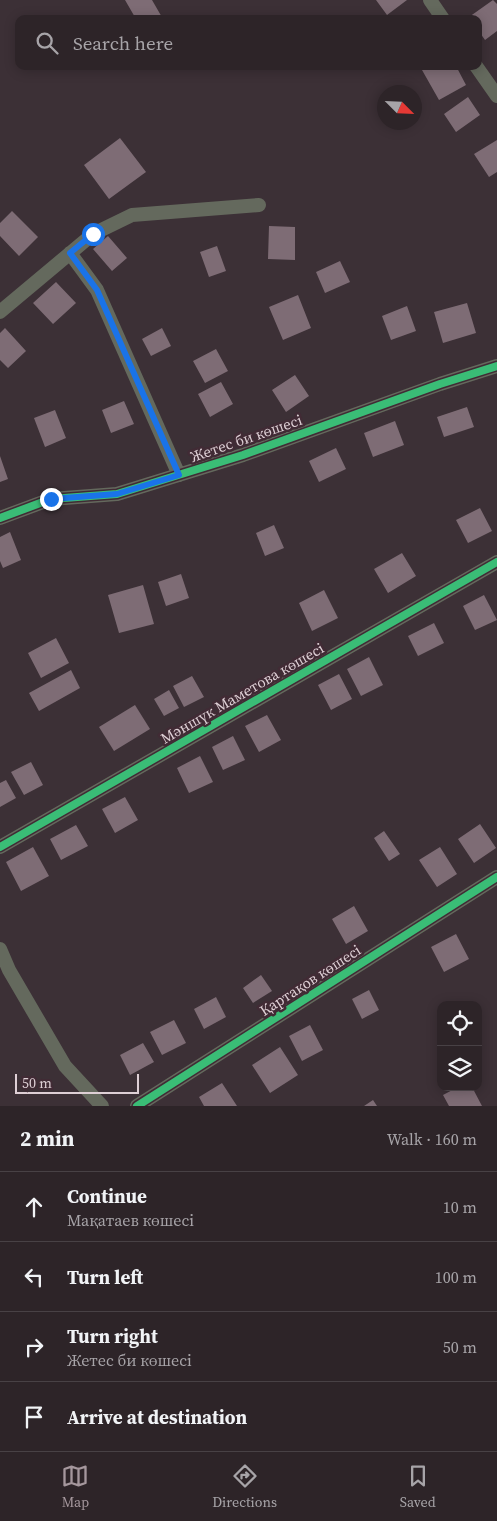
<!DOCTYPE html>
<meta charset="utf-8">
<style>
body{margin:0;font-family:"Source Serif 4",serif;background:#393034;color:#f1f3f6}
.controls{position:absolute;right:15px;bottom:15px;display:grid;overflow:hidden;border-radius:10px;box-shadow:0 2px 12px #0003}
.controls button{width:45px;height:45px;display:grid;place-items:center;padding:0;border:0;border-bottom:1px solid #484145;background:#2d2428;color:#f1f3f6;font:25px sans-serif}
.compass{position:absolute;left:377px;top:85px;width:45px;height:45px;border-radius:50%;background:#2d2428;box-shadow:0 2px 12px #0003;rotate:114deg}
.scale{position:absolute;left:15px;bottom:12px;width:124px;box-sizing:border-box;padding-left:5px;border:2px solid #decfd5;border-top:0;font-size:14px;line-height:18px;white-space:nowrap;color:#decfd5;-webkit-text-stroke:4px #412b35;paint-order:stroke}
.stop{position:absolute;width:15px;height:15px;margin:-11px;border:4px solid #1a73e8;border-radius:50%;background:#fff}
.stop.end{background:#1a73e8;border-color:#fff;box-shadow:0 1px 5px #0008}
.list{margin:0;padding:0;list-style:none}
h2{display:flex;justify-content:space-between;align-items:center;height:65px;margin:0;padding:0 20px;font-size:21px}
h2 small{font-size:16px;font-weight:400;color:#a7a4a8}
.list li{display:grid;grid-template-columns:32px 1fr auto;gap:15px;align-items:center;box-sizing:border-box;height:70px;padding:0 20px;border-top:1px solid #484145}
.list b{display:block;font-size:19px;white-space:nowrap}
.list p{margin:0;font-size:16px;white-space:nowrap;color:#a7a4a8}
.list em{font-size:16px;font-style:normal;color:#a7a4a8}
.icon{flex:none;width:28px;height:28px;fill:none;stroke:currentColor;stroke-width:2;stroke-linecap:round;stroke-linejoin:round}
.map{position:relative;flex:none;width:497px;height:1106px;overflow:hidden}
.search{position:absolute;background:#2d2428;box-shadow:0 2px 12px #0003;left:15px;right:15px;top:15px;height:55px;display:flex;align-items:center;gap:12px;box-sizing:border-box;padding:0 18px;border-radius:10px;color:#a7a4a8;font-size:19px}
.sheet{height:345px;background:#2d2428}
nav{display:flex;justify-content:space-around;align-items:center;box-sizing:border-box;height:70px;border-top:1px solid #484145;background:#2d2428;font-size:14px;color:#a7a4a8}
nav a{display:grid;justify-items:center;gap:2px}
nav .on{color:#a5979d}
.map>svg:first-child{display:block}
</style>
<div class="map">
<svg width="497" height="1106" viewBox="0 0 497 1106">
<rect width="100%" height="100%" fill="#3c3036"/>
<path fill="#7e6c75" d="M125,0H152L163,19H136Z
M376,0H407L387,15Z
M493,0L497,4V31L485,40L478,30V19L469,17Z
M429,66H456L466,85L439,100L422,70Z
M468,97L480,115L456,132L444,114Z
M120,138L146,172L109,199L84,165Z
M497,140V172L489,177L474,154Z
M12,211L38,237L19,256L0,236V223Z
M269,226L295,227V260L268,259Z
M108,236L127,258L112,271L93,249Z
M217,246L226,271L209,277L200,252Z
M340,261L350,282L325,293L316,272Z
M56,282L76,303L53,324L33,303Z
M298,295L311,328L283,340L269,307Z
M467,303L476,333L443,343L434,312Z
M407,306L416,331L391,340L382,316Z
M5,328L26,351L8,368L0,360V333Z
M162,328L171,346L151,356L142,339Z
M216,349L228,371L205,383L193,361Z
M295,375L309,396L286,412L272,390Z
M221,382L233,404L210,417L198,394Z
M124,401L134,424L111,433L102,410Z
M467,407L474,427L444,437L437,417Z
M55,410L66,438L45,447L34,418Z
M395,421L404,445L373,457L364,433Z
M336,448L346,469L319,482L309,461Z
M0,456L8,479L0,482Z
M480,508L492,531L468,543L456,520Z
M274,525L284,548L265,556L256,533Z
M10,532L21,560L3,568L0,561V537Z
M402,553L416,576L388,593L374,569Z
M181,574L189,598L166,606L158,582Z
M143,585L154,624L119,633L108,595Z
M324,590L338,618L312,631L299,603Z
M484,595L497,620L475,630L463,606Z
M434,623L444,643L418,656L408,636Z
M56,638L69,663L41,678L28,653Z
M369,657L383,685L361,696L347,669Z
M71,670L80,688L39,711L29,693Z
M339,674L352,699L331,710L318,685Z
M192,676L204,697L184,707L173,686Z
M169,690L179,708L164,716L154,699Z
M135,705L150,729L114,751L99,727Z
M267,715L281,740L259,752L245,726Z
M233,736L245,760L223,770L212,747Z
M200,756L213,782L189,793L177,768Z
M31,762L43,785L24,795L11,772Z
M6,780L16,798L0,807V783Z
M125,797L138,820L115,833L102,809Z
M480,824L496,848L474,863L458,839Z
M76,825L88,846L61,860L50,839Z
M384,831L400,854L389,861L374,838Z
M33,847L49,876L21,891L6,862Z
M440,847L457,874L437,887L419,860Z
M354,906L368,931L346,944L332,919Z
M456,934L469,959L444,972L431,947Z
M261,975L272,991L253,1003L243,988Z
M369,990L379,1010L362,1019L352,999Z
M216,997L226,1017L204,1029L194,1009Z
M174,1020L186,1043L162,1055L150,1032Z
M310,1025L323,1050L302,1061L289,1036Z
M143,1043L154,1062L130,1075L120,1055Z
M280,1047L298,1075L270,1093L252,1065Z
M222,1083L237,1106H204L199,1097Z
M458,1087H472L482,1106H449L443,1095Z
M373,1100L377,1106H364Z"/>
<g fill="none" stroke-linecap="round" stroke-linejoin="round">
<path stroke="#64695d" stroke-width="14" d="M430,0L443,19
M476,66L497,96
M70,253L97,290L179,475
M0,312L93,234L132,215L259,205
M0,518L51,499L117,494L243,455L440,384L497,366
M0,847L497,562
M0,949L9,970L65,1066L102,1106
M137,1106L497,877"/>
<defs>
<path id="cycleway" d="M0,518L51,499L117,494L243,455L440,384L497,366
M0,847L497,562
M137,1106L497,877"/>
</defs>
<use href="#cycleway" stroke="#412b35" stroke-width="11"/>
<use href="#cycleway" stroke="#3abd76" stroke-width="8"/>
</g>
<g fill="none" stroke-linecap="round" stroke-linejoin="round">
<path stroke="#1a73e8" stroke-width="6" d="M51,499L117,494L179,475L97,290L70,253L93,234"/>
</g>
<g text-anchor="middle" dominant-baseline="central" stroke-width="5" stroke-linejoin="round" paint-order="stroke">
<g font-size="15" fill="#decfd5" stroke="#412b35">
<text transform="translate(246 438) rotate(-19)">Жетес би көшесі</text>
<text transform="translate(242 693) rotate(-30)">Мәншүк Маметова көшесі</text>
<text transform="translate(310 980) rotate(-33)">Қартақов көшесі</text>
</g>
</g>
</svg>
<div class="controls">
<button><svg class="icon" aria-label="locate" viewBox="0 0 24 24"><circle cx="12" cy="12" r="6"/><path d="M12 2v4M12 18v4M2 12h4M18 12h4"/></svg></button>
<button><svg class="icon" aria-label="layers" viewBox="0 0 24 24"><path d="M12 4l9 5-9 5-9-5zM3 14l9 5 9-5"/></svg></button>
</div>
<svg class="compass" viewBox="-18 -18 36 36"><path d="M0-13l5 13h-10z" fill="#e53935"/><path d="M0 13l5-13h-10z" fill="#a7a4a8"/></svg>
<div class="scale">50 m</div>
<div class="stop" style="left:93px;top:234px"></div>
<div class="stop end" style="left:51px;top:499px"></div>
<div class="search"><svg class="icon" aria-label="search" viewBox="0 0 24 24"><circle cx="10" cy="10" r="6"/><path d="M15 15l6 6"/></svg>Search here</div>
</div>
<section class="sheet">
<h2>2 min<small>Walk · 160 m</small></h2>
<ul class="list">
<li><svg class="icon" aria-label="ahead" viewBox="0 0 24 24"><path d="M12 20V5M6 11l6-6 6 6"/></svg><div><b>Continue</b><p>Мақатаев көшесі</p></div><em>10 m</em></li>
<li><svg class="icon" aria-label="left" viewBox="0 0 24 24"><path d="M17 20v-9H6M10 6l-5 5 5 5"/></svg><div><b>Turn left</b></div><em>100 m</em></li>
<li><svg class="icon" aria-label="right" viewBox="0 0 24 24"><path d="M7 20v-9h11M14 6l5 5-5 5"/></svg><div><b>Turn right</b><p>Жетес би көшесі</p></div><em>50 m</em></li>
<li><svg class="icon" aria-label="arrive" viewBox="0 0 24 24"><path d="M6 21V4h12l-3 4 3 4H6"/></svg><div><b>Arrive at destination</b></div></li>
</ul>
</section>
<nav>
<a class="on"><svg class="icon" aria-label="map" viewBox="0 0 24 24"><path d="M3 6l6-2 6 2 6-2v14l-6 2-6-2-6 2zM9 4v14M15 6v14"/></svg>Map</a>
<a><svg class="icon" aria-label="directions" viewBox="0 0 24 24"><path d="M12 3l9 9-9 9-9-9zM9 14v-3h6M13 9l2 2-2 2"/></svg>Directions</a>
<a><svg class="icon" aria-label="saved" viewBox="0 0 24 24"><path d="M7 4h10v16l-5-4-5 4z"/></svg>Saved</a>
</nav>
